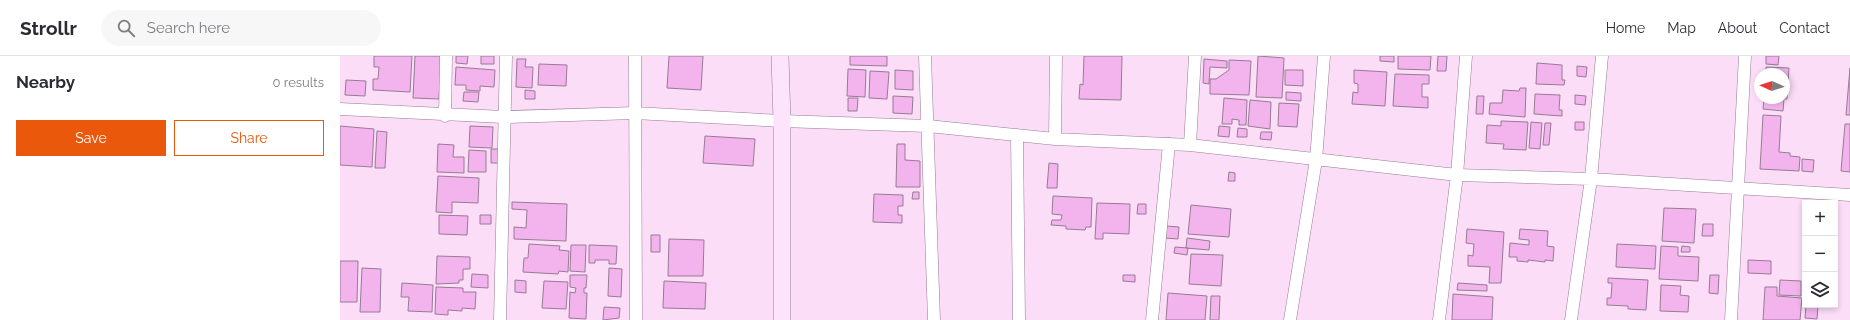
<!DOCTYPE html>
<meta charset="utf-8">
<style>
body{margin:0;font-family:Raleway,sans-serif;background:#f7f7f7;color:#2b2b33}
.controls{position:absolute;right:12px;bottom:12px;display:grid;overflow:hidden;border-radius:0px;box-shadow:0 2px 6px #0003}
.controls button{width:36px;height:36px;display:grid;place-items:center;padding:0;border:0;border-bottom:1px solid #e1e1e2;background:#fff;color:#2b2b33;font:20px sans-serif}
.compass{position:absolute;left:1414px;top:12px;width:36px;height:36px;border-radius:50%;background:#fff;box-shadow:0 2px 6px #0003;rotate:273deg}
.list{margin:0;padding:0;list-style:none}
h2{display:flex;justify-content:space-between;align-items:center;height:52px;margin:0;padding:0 16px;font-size:17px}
h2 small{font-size:13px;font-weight:400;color:#7c7c81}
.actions{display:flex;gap:8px;padding:12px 16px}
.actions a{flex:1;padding:9px 0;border:1px solid #ea580c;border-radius:0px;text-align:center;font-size:14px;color:#ea580c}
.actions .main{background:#ea580c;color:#fff}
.icon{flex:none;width:22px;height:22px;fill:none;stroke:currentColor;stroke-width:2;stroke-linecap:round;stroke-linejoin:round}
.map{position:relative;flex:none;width:1510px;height:264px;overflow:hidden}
header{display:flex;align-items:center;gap:24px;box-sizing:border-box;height:56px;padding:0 20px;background:#fff;border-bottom:1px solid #e1e1e2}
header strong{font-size:19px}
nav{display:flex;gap:22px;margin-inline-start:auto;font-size:14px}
.search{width:280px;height:36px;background:#f7f7f7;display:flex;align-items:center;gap:10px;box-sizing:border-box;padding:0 14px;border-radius:22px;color:#7c7c81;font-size:15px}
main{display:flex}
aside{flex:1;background:#fff}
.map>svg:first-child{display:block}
</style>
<header>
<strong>Strollr</strong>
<div class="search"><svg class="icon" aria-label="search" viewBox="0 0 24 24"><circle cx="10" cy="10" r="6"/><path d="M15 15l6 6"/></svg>Search here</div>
<nav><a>Home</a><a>Map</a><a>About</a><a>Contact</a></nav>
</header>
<main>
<aside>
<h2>Nearby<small>0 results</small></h2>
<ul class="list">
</ul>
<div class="actions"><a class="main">Save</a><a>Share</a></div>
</aside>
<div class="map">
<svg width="1510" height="264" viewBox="0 0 1510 264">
<rect width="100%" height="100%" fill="#fcddf8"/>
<path fill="#f3b4ed" stroke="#977b94" d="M34,0H72L70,36L33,34V23H38L39,11H34Z
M75,0H101L99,43L73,42Z
M116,0H128L127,8L116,7Z
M141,0H154V8H141Z
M329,0H363L361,34L327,32Z
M510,0H547V10L510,9Z
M744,0H782L781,44L739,43L740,28L743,29Z
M918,0L944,2L942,42L916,41Z
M1040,0H1054V6L1040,5Z
M1058,0H1091L1090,14L1058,13Z
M1098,0H1107L1106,15H1097Z
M1426,0H1439L1438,9L1426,8Z
M177,3H186L185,11H193L192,32L176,31Z
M864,3L887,5V12L870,11L869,28L863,27Z
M889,4L911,5L909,39L870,38V23H876L889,14Z
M1197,7L1222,9V24H1225L1224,29L1196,28Z
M199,8L227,9L226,30L198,29Z
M1237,10L1247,11L1246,21L1237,20Z
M116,11L155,14L154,31L140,30V35L126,34V29H115Z
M1426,11L1449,12L1447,43H1444L1443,55L1423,53L1424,42H1444V18H1426Z
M1510,12V59H1506Z
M508,13L526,14L525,41L507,40Z
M555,14L573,15V34L555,33Z
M945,14H963V30L945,29Z
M1014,14L1047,16L1045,50L1012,48L1013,36L1018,37V28L1014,27Z
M530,15L549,16L547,43L529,42Z
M1055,18L1089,19V28H1082V41H1088V52L1053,50Z
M6,24L26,25L25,40L5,39Z
M1180,32H1186L1185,61L1149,58L1150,47H1162L1163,34L1179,35Z
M185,34L195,35V43H185Z
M124,36H139L138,46L123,45Z
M946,36L961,37V45L946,44Z
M1195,38L1220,39L1219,54H1222V60L1194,58Z
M1235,39L1246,40L1245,49L1235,48Z
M553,40L573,41L572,58L553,57Z
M1137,40H1144L1143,58H1136Z
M508,42H518L517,55H508Z
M884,42L907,44L906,69H899V64L892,63V68H882Z
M910,44L931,46L930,73L908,70Z
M939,47L959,48L957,71L938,70Z
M1423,59L1441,60L1439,96L1450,97V100L1460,101L1459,115L1420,113Z
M1161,65L1188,66L1186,94L1163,93L1164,88L1146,87L1147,69L1161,70Z
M1191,66L1202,67L1200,93L1189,92Z
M1235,66H1244V74H1235Z
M1205,67H1211L1209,89H1203Z
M1505,68H1510V116L1501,115Z
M0,70L34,73L32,111L0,109Z
M130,70L153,71L152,92L129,91Z
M879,70L890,71L889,81L878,80Z
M898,72L907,73V81H897Z
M37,75L47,76L45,112H35Z
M921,76H932L931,84L920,83Z
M365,80L415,83L413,110L363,107Z
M98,88L114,89L113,101H124V117L97,116Z
M557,88H565V104L580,105V131H556Z
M151,93H161V107H151Z
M129,94L146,95V116H128Z
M1462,103L1474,104L1473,116L1462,115Z
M709,107L718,108L717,132H707Z
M889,116L895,117V125H888Z
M98,120L139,122L138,147L112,146V157L96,156Z
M573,136H579V143H572Z
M534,138L563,139V150H558V159H562V167L533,166Z
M713,140L752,142L751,171H746L745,174L726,173V170L711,169L712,164H721L722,159L712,158Z
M172,146L227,148L226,185L174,183V171L186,172L187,154L172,153Z
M757,147L790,148L789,178L763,177V183H755Z
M798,148H806V158H797Z
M851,149L891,153L889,181L848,178Z
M1324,152L1356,153L1354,187L1322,185Z
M99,159L128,160L127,179L99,178Z
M140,159H151V168H140Z
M1363,168H1373V180H1362Z
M826,170L839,171L838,183L825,182Z
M1127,173L1164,176L1161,227H1149L1150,211L1128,210V199L1133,200L1134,188L1126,187Z
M1180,173L1208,175L1207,190L1214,191L1213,205L1205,204V206L1188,204V206L1177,205V201H1169L1170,187L1189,189V184L1179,183Z
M311,179H320V196H311Z
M847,182L870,185L869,194L846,192Z
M329,183L364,184L363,220H328Z
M189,188L220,190L219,194L229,195L228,216L219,215L218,218L183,216L184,202H188Z
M1277,188L1316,190L1315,213L1276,211Z
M231,189H246L245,216L230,215Z
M249,189L277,190L276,208H269V204H255V207H249Z
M1321,190L1338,191V200L1359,201L1358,225L1319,223Z
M1342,190L1350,191V196H1341Z
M835,191L848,192L847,199L834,197Z
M851,198L883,199L881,230L849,228Z
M97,200L130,201V213H123V224H119V227L96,228Z
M1408,204L1431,205V218L1408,217Z
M0,205H18L17,246H0Z
M22,212L41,213L40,256H20Z
M269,212L282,213L281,241L268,240Z
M132,218L148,219V232L131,231Z
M230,219H247L246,232H244V237H247L246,263L229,262L230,236L235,237L236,232L230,231Z
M783,219H795V226L783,225Z
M1370,219H1379L1378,238L1369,237Z
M1268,222L1308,224L1306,254L1288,253V250L1267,249V242H1271L1272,227H1268Z
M175,224L186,225V237L175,236Z
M1440,224L1461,225V240L1439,239Z
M204,225L228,226L226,253L202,252Z
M324,225L366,227L365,253L323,252Z
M62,227L93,229L92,256L68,255L69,241H61Z
M1118,227L1147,229V235L1117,234Z
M1321,229L1341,230L1340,239L1349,240L1348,256L1320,255Z
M96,231L123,232V236H136L135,253L122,252V255L108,254V259L95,258Z
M1425,231H1437V240L1462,242L1460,264H1423Z
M828,237L867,240L865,264H826Z
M1113,238L1153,241L1152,264H1112Z
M871,240H880L879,264H870Z
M1466,249H1478L1477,263L1465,262Z
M264,251L280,252L279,262L263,264Z"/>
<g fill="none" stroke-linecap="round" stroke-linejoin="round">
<defs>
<path id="street" d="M295,0L296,264
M585,0L594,264
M0,53L164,61L295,57L442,65L588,70L715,83L850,89L1117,119L1251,123L1510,139
M105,60L106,0
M677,79L679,264
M715,83L716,0
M850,89L855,0
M160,264L166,0
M812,264L829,88
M950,264L976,104L984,0
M1099,264L1117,119L1126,0
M1231,264L1251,123L1262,0
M1391,264L1405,0"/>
<path id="secondary" d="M440,0L442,65V264"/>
</defs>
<use href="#street" stroke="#967b94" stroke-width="13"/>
<use href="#secondary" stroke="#967b94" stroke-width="18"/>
<use href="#street" stroke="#fff" stroke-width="12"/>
<use href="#secondary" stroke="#fde3fb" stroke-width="17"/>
</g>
</svg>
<div class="controls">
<button>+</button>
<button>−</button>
<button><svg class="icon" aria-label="layers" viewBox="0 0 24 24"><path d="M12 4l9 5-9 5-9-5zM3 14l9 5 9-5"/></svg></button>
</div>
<svg class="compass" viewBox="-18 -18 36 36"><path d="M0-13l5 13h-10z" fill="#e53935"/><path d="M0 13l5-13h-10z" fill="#7c7c81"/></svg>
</div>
</main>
